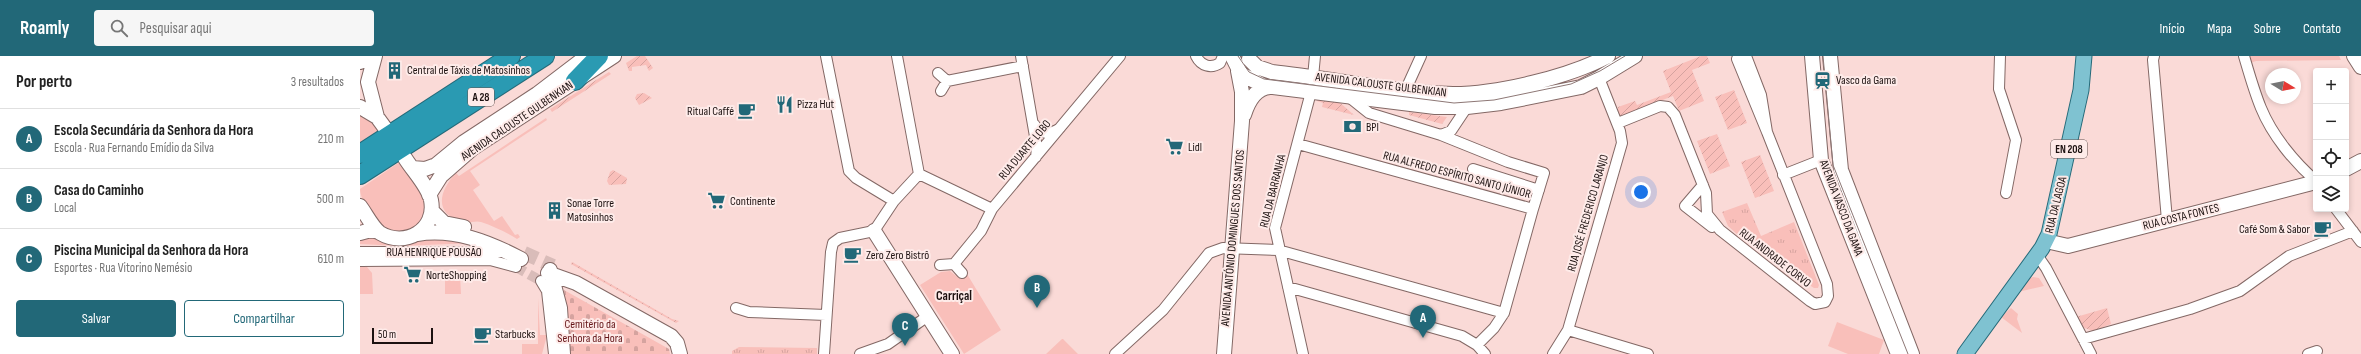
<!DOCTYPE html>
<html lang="pt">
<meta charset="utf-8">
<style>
body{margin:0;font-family:"Sofia Sans Condensed",sans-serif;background:#f6f6f6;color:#222}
.controls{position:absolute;right:12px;top:12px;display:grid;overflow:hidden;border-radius:4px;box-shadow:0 2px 6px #0003}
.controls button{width:36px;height:36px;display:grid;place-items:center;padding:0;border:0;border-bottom:1px solid #e0e0e0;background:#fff;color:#222;font:20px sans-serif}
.compass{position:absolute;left:1905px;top:12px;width:36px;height:36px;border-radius:50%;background:#fff;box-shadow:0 2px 6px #0003;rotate:100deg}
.scale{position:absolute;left:12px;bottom:10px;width:61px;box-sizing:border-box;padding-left:4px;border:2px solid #1c1110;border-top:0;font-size:11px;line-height:14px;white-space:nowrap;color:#1c1110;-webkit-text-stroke:3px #feebe9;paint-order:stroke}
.you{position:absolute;left:1281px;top:136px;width:14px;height:14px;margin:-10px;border:3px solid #fff;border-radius:50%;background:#1a73e8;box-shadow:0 0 0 6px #1a73e833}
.badge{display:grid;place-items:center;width:26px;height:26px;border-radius:50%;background:#226878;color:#fff;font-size:13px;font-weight:700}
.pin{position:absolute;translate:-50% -33px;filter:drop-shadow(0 1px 2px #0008)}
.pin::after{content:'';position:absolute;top:21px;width:14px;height:12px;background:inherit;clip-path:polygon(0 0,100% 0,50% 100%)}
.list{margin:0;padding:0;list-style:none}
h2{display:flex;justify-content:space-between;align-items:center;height:52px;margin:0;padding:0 16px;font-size:17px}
h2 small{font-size:13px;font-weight:400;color:#767676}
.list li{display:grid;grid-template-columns:26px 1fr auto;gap:12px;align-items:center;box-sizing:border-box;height:60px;padding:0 16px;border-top:1px solid #e0e0e0}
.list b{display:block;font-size:15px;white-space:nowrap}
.list p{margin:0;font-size:13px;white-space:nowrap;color:#767676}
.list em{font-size:13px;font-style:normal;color:#767676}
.actions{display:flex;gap:8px;padding:12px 16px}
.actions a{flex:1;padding:9px 0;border:1px solid #226878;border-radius:4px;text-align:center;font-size:14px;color:#226878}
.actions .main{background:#226878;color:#fff}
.icon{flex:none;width:22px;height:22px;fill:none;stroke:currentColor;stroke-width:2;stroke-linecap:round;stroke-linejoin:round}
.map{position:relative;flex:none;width:2001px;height:298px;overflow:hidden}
header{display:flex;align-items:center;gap:24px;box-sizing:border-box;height:56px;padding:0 20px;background:#226878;color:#fff}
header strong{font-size:19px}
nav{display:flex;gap:22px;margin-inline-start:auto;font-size:14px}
.search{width:280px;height:36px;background:#f6f6f6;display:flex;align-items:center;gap:10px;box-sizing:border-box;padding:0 14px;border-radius:4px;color:#767676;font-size:15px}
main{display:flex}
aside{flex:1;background:#fff}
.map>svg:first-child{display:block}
</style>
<header>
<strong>Roamly</strong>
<div class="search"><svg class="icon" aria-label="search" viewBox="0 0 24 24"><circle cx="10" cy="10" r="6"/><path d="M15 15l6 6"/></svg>Pesquisar aqui</div>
<nav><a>Início</a><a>Mapa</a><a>Sobre</a><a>Contato</a></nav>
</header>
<main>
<aside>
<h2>Por perto<small>3 resultados</small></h2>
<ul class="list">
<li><span class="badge">A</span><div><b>Escola Secundária da Senhora da Hora</b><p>Escola · Rua Fernando Emídio da Silva</p></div><em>210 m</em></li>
<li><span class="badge">B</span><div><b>Casa do Caminho</b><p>Local</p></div><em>500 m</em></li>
<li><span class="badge">C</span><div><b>Piscina Municipal da Senhora da Hora</b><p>Esportes · Rua Vitorino Nemésio</p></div><em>610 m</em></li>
</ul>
<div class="actions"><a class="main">Salvar</a><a>Compartilhar</a></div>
</aside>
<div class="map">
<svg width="2001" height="298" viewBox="0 0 2001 298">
<defs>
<pattern id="cemetery-stones" width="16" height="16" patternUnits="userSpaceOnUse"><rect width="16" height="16" fill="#f9bfba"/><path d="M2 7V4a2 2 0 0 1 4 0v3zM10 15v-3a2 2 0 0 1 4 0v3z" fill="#d5a39f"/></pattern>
<pattern id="park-tufts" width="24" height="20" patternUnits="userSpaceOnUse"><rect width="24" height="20" fill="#f9bfba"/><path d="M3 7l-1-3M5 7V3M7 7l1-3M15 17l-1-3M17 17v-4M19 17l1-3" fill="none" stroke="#d5a39f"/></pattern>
<pattern id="garden-furrows" width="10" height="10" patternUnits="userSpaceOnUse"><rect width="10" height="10" fill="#f9bfba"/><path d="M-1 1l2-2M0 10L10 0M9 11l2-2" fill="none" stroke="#d5a39f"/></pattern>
</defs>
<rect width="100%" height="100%" fill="#fadad7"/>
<path fill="#f9bfba" d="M1888,0H1979L1981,4L1896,5L1890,7Z
M0,55L20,73L0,87Z
M186,62L187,64L110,115L120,129L113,134L134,165L142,160L155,179L158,178L160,181L157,183C146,176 133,170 121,166C115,164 109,168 103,166C73,158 79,135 96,117L99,120Z
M41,105C48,116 60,129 64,142C71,162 50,182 30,176C17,172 0,145 0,133Z
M6,180L69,181L115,187L40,190L0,188V183Z
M0,210L7,211L12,217L13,238H0Z
M590,215L600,223L607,218L641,274L604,298L560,229L581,216Z
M85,217L100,219L101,238H85Z
M1673,221L1679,222L1684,230L1658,236L1667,223Z
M178,242L180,279H187L182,298H162V288H178Z
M1651,252L1658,258L1657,263L1662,277L1641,261Z
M1477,266L1524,284L1519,298H1488L1468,290Z
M703,283L718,298H686L702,283Z"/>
<path fill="url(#cemetery-stones)" d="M204,234L309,293L310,298H208Z"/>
<path fill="url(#park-tufts)" d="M1387,147L1401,180L1434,166L1459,229L1458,232H1454L1443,225L1442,222L1385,177L1378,179L1368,170L1362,156Z
M379,291L457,292V298H372V295Z"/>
<path fill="url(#garden-furrows)" d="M277,0H285L293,12L289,15L286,9L272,11V15H269L266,7Z
M1341,0H1347L1350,7L1332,14L1344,45L1319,55L1313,40L1261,60L1258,57V51L1275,45L1277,49L1311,36L1303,15Z
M249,16L251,18L192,56L190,53Z
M1374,34L1387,67L1368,74L1355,41Z
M284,37L292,42L279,49L275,42L277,38Z
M957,42L977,44L994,59L962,51L963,47L957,45Z
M1049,56L1087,61L1082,68L1049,59Z
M1357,78L1370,110L1350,118L1337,85Z
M1400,99L1414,135L1395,142L1381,106Z
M253,114L267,122L266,128L249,129L247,125L250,116Z
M212,206L312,263L319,265L316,267L211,208Z
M1747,252L1751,268L1733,275L1722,271L1716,261Z"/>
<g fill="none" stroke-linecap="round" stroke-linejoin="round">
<path stroke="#d9bcb9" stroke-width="10" stroke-dasharray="10 5" stroke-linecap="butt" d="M156,211L181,225"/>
<path stroke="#d9bcb9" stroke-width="14" stroke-dasharray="14 7" stroke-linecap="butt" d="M164,197L193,210"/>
<defs>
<path id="street" d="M466,0L489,115L496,122L534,145
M661,0L677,92L676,101
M836,0C841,10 851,13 860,7L863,0
M1386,0L1401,39L1407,76L1377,3Z
M1640,0L1639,33L1656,84L1646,137
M1794,0L1793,4L1807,164
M1884,0C1889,17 1894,35 1901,52C1912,79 1934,106 1956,125
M578,17L587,25L581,35
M953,21L955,0
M587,25L663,10
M1046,33L1061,0
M989,41L1009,57L1081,79L1091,75L1107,51
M1258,67L1300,50L1308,51L1315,59L1346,137L1347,158L1360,174L1450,245L1455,248L1465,246L1468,240L1467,228L1407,76
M674,68C680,79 690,79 700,72
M1081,79L1148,106L1184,117L1173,153
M938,88L1173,153L1144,257L1134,272L1117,289
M1113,113L1179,134
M559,118L632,153
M1423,119L1461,104
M1343,129L1325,150L1352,171
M1976,153L2001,186
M0,196H142
M1677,199L1686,212L1731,298
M0,205L130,204L156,211
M594,208L621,175L632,153L760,0
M594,208L602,217
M580,209L594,208
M181,225L187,235L194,298
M928,231L1102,280L1117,289L1125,298
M376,252L389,256L466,259
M1208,274L1288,298
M1723,283L1830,253L1880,235L1929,200L1993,175
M464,298L471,196L473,187L480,182L514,175L534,145L559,118L537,0
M500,298L528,288L568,260
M755,298L803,254L849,197L863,192L918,194L1144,257
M943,298L915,172L951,36
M1193,298L1208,274L1262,87L1260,75L1239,22
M1948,298L1957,295"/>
<path id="secondary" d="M15,0L8,26L17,61
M872,0L881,18L904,30L1075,51H1107L1141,47L1221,31L1239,22L1275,0
M1452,0L1461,104L1538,298
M1470,0L1481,114L1552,298
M1994,0L2001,11
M889,3L897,11L912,16C970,22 1035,37 1093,38C1137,38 1209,21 1248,0
M0,6L2,0
M0,51L17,61L25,72
M884,59C888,46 895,32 910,31
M52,112L65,113L76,109L104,86L177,38L227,0
M1986,113L2001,105
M69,139L81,120L113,92L254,0
M0,150C6,158 12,171 20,177C45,192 77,174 71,144C68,130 53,115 45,102
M72,155L84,167L104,171
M514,175L592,298
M0,177L11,174L19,176
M57,178C94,172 129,186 161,203
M1686,185L1708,190L1956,126
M190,214L200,252L203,298
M188,217L216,227L311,280L317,287L320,298
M864,298L882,65V36L878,15"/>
<path id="primary" d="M1605,298L1682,192L1689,178L1721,34L1724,0"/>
<path id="highway" d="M215,25L239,0
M0,98L151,0
M0,119L185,0"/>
</defs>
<use href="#street" stroke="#836865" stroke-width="12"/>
<use href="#secondary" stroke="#836865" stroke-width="16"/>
<use href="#primary" stroke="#256a79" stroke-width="17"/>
<use href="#highway" stroke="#256a79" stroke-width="20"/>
<use href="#street" stroke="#fff" stroke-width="10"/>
<use href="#secondary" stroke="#fff" stroke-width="14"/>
<use href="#primary" stroke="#7fc2d1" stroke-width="15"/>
<use href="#highway" stroke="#2a9ab2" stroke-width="18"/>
<path stroke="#8d7775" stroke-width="1" d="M878,0L889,16L904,23L1094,47L1134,44L1211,28L1240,15L1265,0
M1463,0L1473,109L1548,298"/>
</g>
<defs>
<symbol id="building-bare" viewBox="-9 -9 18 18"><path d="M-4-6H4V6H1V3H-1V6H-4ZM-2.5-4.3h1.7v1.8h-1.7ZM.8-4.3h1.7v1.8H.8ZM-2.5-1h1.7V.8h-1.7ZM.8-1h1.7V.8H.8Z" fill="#226878" stroke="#feebe9" stroke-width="2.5" paint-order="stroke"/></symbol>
<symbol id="station-bare" viewBox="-9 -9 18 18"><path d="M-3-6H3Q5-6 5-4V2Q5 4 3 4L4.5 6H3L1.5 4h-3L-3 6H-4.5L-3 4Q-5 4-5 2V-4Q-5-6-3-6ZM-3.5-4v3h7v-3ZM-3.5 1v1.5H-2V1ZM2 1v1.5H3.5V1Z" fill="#226878" stroke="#feebe9" stroke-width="2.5" paint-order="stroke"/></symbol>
<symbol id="restaurant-bare" viewBox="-9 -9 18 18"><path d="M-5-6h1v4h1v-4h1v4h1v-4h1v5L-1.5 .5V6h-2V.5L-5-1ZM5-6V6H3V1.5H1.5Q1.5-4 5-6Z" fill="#226878" stroke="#feebe9" stroke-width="2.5" paint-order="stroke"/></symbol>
<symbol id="cafe-bare" viewBox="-9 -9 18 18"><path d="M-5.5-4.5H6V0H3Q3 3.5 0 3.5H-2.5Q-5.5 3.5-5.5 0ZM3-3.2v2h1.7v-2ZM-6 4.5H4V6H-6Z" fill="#226878" stroke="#feebe9" stroke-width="2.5" paint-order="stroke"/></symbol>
<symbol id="bank-bare" viewBox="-9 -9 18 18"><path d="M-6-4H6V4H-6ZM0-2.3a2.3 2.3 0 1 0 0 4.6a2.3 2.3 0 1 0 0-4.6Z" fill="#226878" stroke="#feebe9" stroke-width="2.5" paint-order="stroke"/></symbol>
<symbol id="supermarket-bare" viewBox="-9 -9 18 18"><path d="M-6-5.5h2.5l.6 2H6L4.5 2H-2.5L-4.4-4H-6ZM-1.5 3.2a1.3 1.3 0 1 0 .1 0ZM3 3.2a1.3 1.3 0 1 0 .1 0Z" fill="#226878" stroke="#feebe9" stroke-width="2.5" paint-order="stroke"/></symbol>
</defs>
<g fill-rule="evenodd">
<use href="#building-bare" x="22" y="2" width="25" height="25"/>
<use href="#station-bare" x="1450" y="12" width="25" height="25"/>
<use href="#restaurant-bare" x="412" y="36" width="25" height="25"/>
<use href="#cafe-bare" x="374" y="42" width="25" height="25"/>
<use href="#bank-bare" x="980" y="58" width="25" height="25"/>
<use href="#supermarket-bare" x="802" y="78" width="25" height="25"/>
<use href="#supermarket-bare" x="344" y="132" width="25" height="25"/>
<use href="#building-bare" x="182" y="142" width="25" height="25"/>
<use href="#cafe-bare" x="1950" y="160" width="25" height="25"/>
<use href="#cafe-bare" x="480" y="186" width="25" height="25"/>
<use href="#supermarket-bare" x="40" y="206" width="25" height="25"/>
<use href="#cafe-bare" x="110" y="266" width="25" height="25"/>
</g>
<g text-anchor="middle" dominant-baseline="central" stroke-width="4" stroke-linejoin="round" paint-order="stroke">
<g fill="#feebe9" stroke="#605251" stroke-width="1">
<rect x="108" y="32" width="26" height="18" rx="3"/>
<rect x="1691" y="84" width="36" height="18" rx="3"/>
</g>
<g font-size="11" font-weight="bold" fill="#1c1110">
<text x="121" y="41">A 28</text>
<text x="1709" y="93">EN 208</text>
</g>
<g font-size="12" fill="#1c1110" stroke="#feebe9" text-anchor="start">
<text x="47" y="14">Central de Táxis de Matosinhos</text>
<text x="1476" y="24">Vasco da Gama</text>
<text x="437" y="48">Pizza Hut</text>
<text x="374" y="55" text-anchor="end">Ritual Caffé</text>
<text x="1006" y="71">BPI</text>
<text x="828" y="91">Lidl</text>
<text x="370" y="145">Continente</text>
<text x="207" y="147">Sonae Torre<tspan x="207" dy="14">Matosinhos</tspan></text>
<text x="1950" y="173" text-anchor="end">Café Som &amp; Sabor</text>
<text x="506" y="199">Zero Zero Bistrô</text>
<text x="66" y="219">NorteShopping</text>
<text x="135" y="278">Starbucks</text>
</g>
<g font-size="12" fill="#1c1110" stroke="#feebe9">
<text transform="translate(1021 29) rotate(7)">AVENIDA CALOUSTE GULBENKIAN</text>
<text transform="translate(157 65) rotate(-34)">AVENIDA CALOUSTE GULBENKIAN</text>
<text transform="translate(665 94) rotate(-50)">RUA DUARTE LOBO</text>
<text transform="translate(1097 119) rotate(15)">RUA ALFREDO ESPÍRITO SANTO JÚNIOR</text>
<text transform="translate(913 135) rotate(-76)">RUA DA BARRANHA</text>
<text transform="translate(1696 149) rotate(-76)">RUA DA LAGOA</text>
<text transform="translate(1481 152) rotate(69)">AVENIDA VASCO DA GAMA</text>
<text transform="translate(1228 157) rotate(-74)">RUA JOSÉ FREDERICO LARANJO</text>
<text transform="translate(1821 161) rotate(-14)">RUA COSTA FONTES</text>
<text transform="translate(873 182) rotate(-85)">AVENIDA ANTÓNIO DOMINGUES DOS SANTOS</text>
<text x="74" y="196">RUA HENRIQUE POUSÃO</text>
<text transform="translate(1415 202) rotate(38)">RUA ANDRADE CORVO</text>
</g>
<g font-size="12" fill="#651518" stroke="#feebe9">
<text x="230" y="268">Cemitério da<tspan x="230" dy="14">Senhora da Hora</tspan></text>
</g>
<g font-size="13" font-weight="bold" fill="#1c1110" stroke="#feebe9">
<text x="594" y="240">Carriçal</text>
</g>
</g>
</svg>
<div class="controls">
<button>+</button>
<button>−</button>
<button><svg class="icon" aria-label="locate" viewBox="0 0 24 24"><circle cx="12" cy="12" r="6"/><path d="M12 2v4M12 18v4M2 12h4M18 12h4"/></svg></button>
<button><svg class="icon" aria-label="layers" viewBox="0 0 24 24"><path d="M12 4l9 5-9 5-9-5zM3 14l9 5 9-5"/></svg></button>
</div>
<svg class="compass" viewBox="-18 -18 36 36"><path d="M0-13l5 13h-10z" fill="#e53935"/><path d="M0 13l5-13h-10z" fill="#767676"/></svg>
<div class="scale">50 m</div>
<div class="you"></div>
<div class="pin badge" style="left:1063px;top:282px">A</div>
<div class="pin badge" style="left:677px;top:252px">B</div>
<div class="pin badge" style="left:545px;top:290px">C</div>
</div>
</main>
